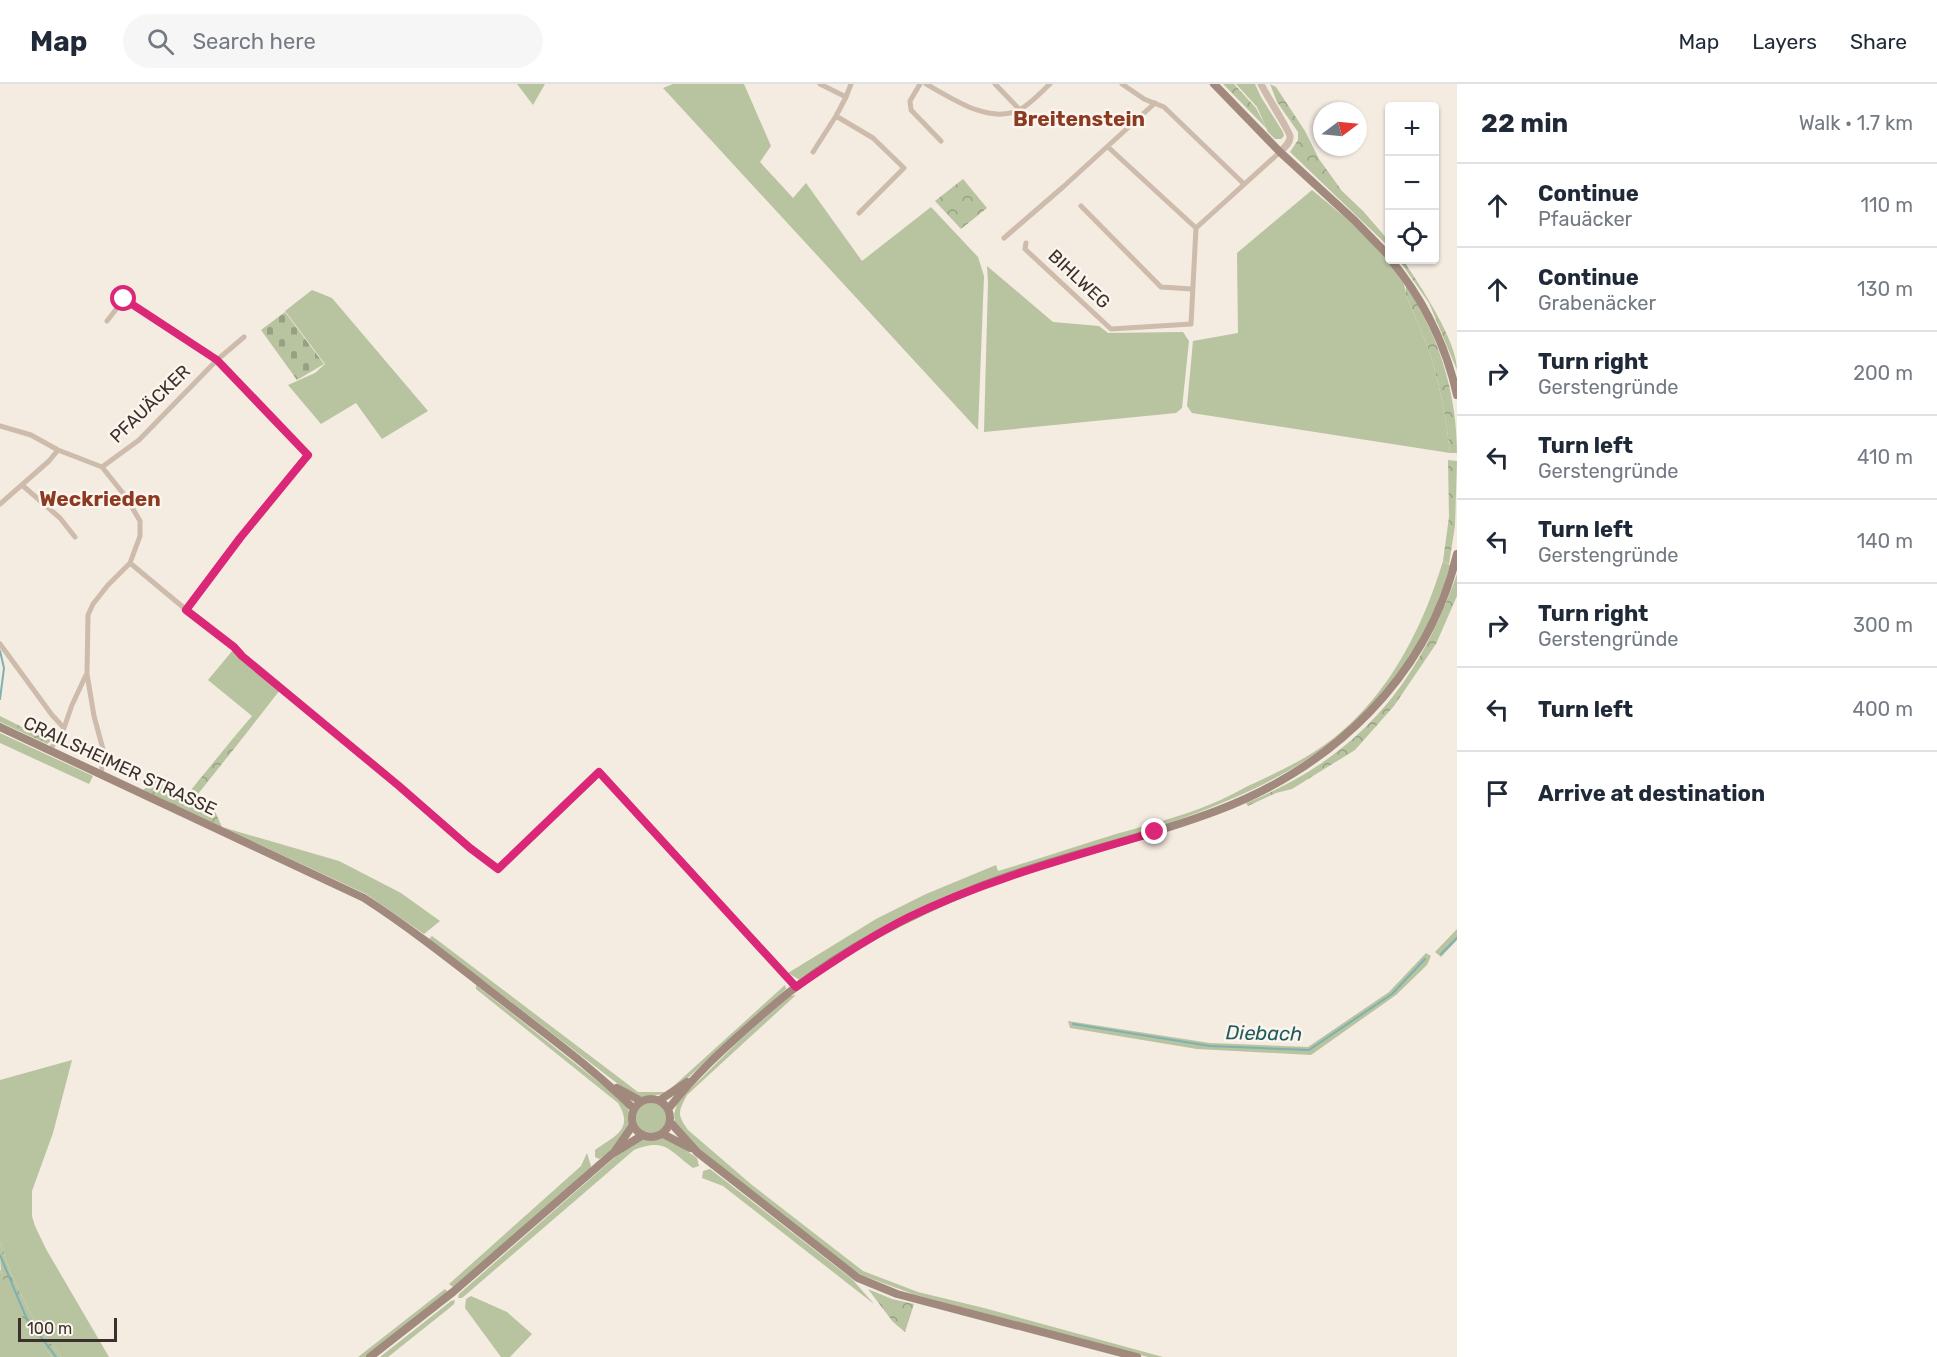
<!DOCTYPE html>
<meta charset="utf-8">
<style>
body{margin:0;font-family:Rubik,sans-serif;background:#f6f6f7;color:#1f2937}
.controls{position:absolute;right:18px;top:18px;display:grid;overflow:hidden;border-radius:6px;box-shadow:0 2px 4px #0004}
.controls button{width:54px;height:54px;display:grid;place-items:center;padding:0;border:0;border-bottom:2px solid #e0e1e3;background:#fff;color:#1f2937;font:30px sans-serif}
.compass{position:absolute;left:1313px;top:18px;width:54px;height:54px;border-radius:50%;background:#fff;box-shadow:0 2px 4px #0004;rotate:74deg}
.scale{position:absolute;left:18px;bottom:15px;width:99px;box-sizing:border-box;padding-left:6px;border:3px solid #3b302b;border-top:0;font-size:16px;line-height:21px;white-space:nowrap;color:#3b302b;-webkit-text-stroke:4px #fbf5ee;paint-order:stroke}
.stop{position:absolute;width:18px;height:18px;margin:-14px;border:4px solid #db2777;border-radius:50%;background:#fff}
.stop.end{background:#db2777;border-color:#fff;box-shadow:0 2px 6px #0008}
.list{margin:0;padding:0;list-style:none}
h2{display:flex;justify-content:space-between;align-items:center;height:78px;margin:0;padding:0 24px;font-size:26px}
h2 small{font-size:20px;font-weight:400;color:#747a83}
.list li{display:grid;grid-template-columns:39px 1fr auto;gap:18px;align-items:center;box-sizing:border-box;height:84px;padding:0 24px;border-top:2px solid #e0e1e3}
.list b{display:block;font-size:22px;white-space:nowrap}
.list p{margin:0;font-size:20px;white-space:nowrap;color:#747a83}
.list em{font-size:20px;font-style:normal;color:#747a83}
.icon{flex:none;width:33px;height:33px;fill:none;stroke:currentColor;stroke-width:2;stroke-linecap:round;stroke-linejoin:round}
.map{position:relative;flex:none;width:1457px;height:1273px;overflow:hidden}
header{display:flex;align-items:center;gap:36px;box-sizing:border-box;height:84px;padding:0 30px;background:#fff;border-bottom:2px solid #e0e1e3}
header strong{font-size:28px}
nav{display:flex;gap:33px;margin-inline-start:auto;font-size:21px}
.search{width:420px;height:54px;background:#f6f6f7;display:flex;align-items:center;gap:15px;box-sizing:border-box;padding:0 21px;border-radius:33px;color:#747a83;font-size:22px}
main{display:flex}
aside{flex:1;background:#fff}
.map>svg:first-child{display:block}
</style>
<header>
<strong>Map</strong>
<div class="search"><svg class="icon" aria-label="search" viewBox="0 0 24 24"><circle cx="10" cy="10" r="6"/><path d="M15 15l6 6"/></svg>Search here</div>
<nav><a>Map</a><a>Layers</a><a>Share</a></nav>
</header>
<main>
<div class="map">
<svg width="1457" height="1273" viewBox="0 0 1457 1273">
<defs>
<pattern id="forest-crowns" width="20" height="18" patternUnits="userSpaceOnUse" patternTransform="scale(1.5)"><rect width="20" height="18" fill="#b8c4a0"/><path d="M2 6a3 3 0 1 1 6 0M12 15a3 3 0 1 1 6 0" fill="none" stroke="#97a083"/></pattern>
<pattern id="cemetery-stones" width="16" height="16" patternUnits="userSpaceOnUse" patternTransform="scale(1.5)"><rect width="16" height="16" fill="#b8c4a0"/><path d="M2 7V4a2 2 0 0 1 4 0v3zM10 15v-3a2 2 0 0 1 4 0v3z" fill="#97a083"/></pattern>
</defs>
<rect width="100%" height="100%" fill="#f4ebe1"/>
<path fill="#b8c4a0" d="M517,0H545L533,21Z
M673,0H744L771,62L760,78L793,114L806,99L862,177L931,123L978,173L984,192L978,346L663,4Z
M1236,0H1255L1261,13L1283,48L1284,52L1281,55H1275L1268,48L1257,23Z
M1312,106C1335,125 1407,181 1406,211C1412,227 1420,242 1426,259C1439,294 1446,332 1450,369L1192,329L1187,322L1193,257L1238,249L1237,169Z
M987,182L1053,238L1099,242L1108,249L1183,248L1189,257L1182,324L1176,329L984,348L988,198Z
M312,206L332,214L428,327L382,355L356,319L321,340L288,301L315,289L325,280L285,227Z
M1443,477L1450,481C1384,719 1149,735 954,809C899,831 849,863 800,896L788,889L876,835L926,810L996,781L998,787C1038,775 1077,762 1116,750C1148,741 1180,733 1211,720C1224,715 1236,708 1248,702C1278,688 1309,674 1335,653C1390,609 1423,543 1443,477Z
M233,566L280,606L241,656L235,652L252,632L208,596Z
M0,649L93,692L89,700L0,659Z
M222,743L339,777L401,809L440,837L424,850L366,810Z
M1457,845V856L1441,873L1435,868Z
M432,852L638,1008H667L785,901L786,905L671,1009L643,1013L633,1011L618,1000L429,855Z
M1426,869L1431,872L1427,881L1396,911L1311,971L1197,965L1070,944L1068,937L1210,959L1308,963L1389,908Z
M476,901L615,1011C619,1015 626,1020 628,1025C637,1046 614,1065 599,1075L595,1073V1066C613,1053 635,1046 618,1019L476,905Z
M796,911L687,1011C678,1028 677,1030 688,1046L752,1101L863,1187L918,1208L984,1224L1163,1273H1148L913,1210L861,1191L823,1164L697,1063L675,1039L674,1030L678,1017L740,956L790,912Z
M72,976L53,1049L32,1107V1132L35,1142L46,1165L109,1273H61L33,1234L11,1190L0,1158V996Z
M636 1034a16 16 0 1 1 32 0a16 16 0 1 1-32 0Z
M667,1053L697,1074L699,1082L693,1084C670,1067 665,1053 634,1066L462,1214H458L459,1210L622,1067L640,1055Z
M587,1069L591,1082L588,1089L453,1203L449,1200L581,1082Z
M710,1085L852,1195L874,1220L723,1102L702,1094L703,1087Z
M0,1185C12,1218 31,1245 52,1273H0Z
M445,1205L448,1208L365,1273H358Z
M471,1212L507,1228L532,1250L510,1273H501L465,1224L466,1215Z
M455,1216L454,1220L447,1226L388,1273H380L451,1217Z"/>
<path fill="url(#forest-crowns)" d="M1223,0H1234L1256,24L1267,45Z
M1270,0L1276,3L1305,47L1319,75L1342,107L1363,127L1389,157V163L1290,68L1298,56V48L1277,18Z
M963,95L987,124L961,145L935,117Z
M1399,176H1403C1420,201 1457,257 1457,286L1429,219Z
M1406,202C1439,252 1457,309 1457,369H1450C1446,332 1439,294 1426,259C1420,242 1412,227 1406,211Z
M1448,376L1457,377L1455,442L1449,480L1443,477L1449,433Z
M1457,490V512L1436,560L1394,622L1371,648L1355,666L1292,705L1276,709L1248,722L1246,719C1358,673 1417,603 1457,490Z
M0,632L32,648L45,649L56,653L47,660L0,638Z
M235,652L241,656L194,715L213,723L222,743L143,706L156,697L186,712Z
M0,1158L11,1190L33,1234L61,1273H52C32,1247 9,1219 1,1187C0,1178 0,1167 0,1158Z
M868,1205L892,1215L914,1220L905,1248L893,1238Z"/>
<path fill="url(#cemetery-stones)" d="M285,228L324,280L297,296L261,246Z"/>
<g fill="none" stroke-linecap="round" stroke-linejoin="round">
<path stroke="#7fb0b2" stroke-width="2" d="M0,567L4,584L0,615
M1441,870L1457,854
M1073,940L1210,962L1309,966L1392,910L1425,875
M0,1171L26,1233L56,1273"/>
<path stroke="#cdbbac" stroke-width="5" d="M820,0L846,13
M851,0L846,13L836,32L873,54L904,84L859,129
M920,0L910,17L911,26L941,57
M926,0C952,14 986,39 1017,27C1029,22 1041,8 1050,0
M995,0L1020,26
M1122,0L1144,15L1164,23L1244,100
M1108,63L1196,144
M813,68L836,32
M1081,122L1161,203L1192,205
M1004,154L1063,103L1155,19
M1026,159L1025,165L1111,245L1191,240L1196,144L1280,68
M107,237L124,215L217,276L309,373
M0,342L31,351L58,366L102,383L126,413L140,437V452L130,479L108,501L93,520L88,531L87,590L94,632L104,669L101,690
M102,383L139,356L217,276L244,253
M22,401L60,434L75,453
M0,420L49,377L58,366
M130,479L219,553L234,563L242,572L399,702L469,764L498,785L599,688L796,903
M185,526L240,454L308,371
M0,560L52,631L64,644L72,621L86,591
M50,666L64,644"/>
<path stroke="#cdbbac" stroke-width="7" d="M1261,0C1265,9 1290,48 1290,52C1291,58 1284,64 1280,68"/>
<path stroke="#a18a7d" stroke-width="8" d="M1214,0L1280,68L1355,137L1390,173
M1391,176C1423,215 1446,262 1457,311
M0,643L364,814C415,847 463,886 511,923C553,956 596,987 634,1025
M617,1004L641,1017
M632 1034a19 19 0 1 1 38 0a19 19 0 1 1-38 0Z
M660,1016L687,998
M669,1024C696,990 721,967 753,939C767,927 781,914 796,903C849,862 914,829 976,804C1054,773 1137,757 1216,727C1333,683 1428,593 1457,470
M670,1038L697,1068L858,1194L897,1210L1137,1273
M663,1050L690,1064
M615,1067L633,1041
M370,1273L453,1208L612,1070L643,1051"/>
</g>
<g fill="none" stroke-linecap="round" stroke-linejoin="round">
<path stroke="#db2777" stroke-width="8" d="M124,215L217,276L308,371L240,454L186,526L234,563L242,572L399,702L470,764L498,785L599,688L796,903C832,878 869,853 909,833C987,795 1072,773 1155,748"/>
</g>
<g text-anchor="middle" dominant-baseline="central" stroke-width="5" stroke-linejoin="round" paint-order="stroke">
<g font-size="18" fill="#3b302b" stroke="#fbf5ee">
<text transform="translate(1079 195) rotate(43)">BIHLWEG</text>
<text transform="translate(150 320) rotate(-44)">PFAUÄCKER</text>
<text transform="translate(120 682) rotate(25)">CRAILSHEIMER STRASSE</text>
</g>
<g font-size="20" font-style="italic" fill="#1f5a5e" stroke="#fbf5ee">
<text transform="translate(1264 949) rotate(1)">Diebach</text>
</g>
<g font-size="21" font-weight="bold" fill="#8c3b22" stroke="#fbf5ee">
<text x="1079" y="34">Breitenstein</text>
<text x="100" y="414">Weckrieden</text>
</g>
</g>
</svg>
<div class="controls">
<button>+</button>
<button>−</button>
<button><svg class="icon" aria-label="locate" viewBox="0 0 24 24"><circle cx="12" cy="12" r="6"/><path d="M12 2v4M12 18v4M2 12h4M18 12h4"/></svg></button>
</div>
<svg class="compass" viewBox="-18 -18 36 36"><path d="M0-13l5 13h-10z" fill="#e53935"/><path d="M0 13l5-13h-10z" fill="#747a83"/></svg>
<div class="scale">100 m</div>
<div class="stop" style="left:124px;top:215px"></div>
<div class="stop end" style="left:1155px;top:748px"></div>
</div>
<aside>
<h2>22 min<small>Walk · 1.7 km</small></h2>
<ul class="list">
<li><svg class="icon" aria-label="ahead" viewBox="0 0 24 24"><path d="M12 20V5M6 11l6-6 6 6"/></svg><div><b>Continue</b><p>Pfauäcker</p></div><em>110 m</em></li>
<li><svg class="icon" aria-label="ahead" viewBox="0 0 24 24"><path d="M12 20V5M6 11l6-6 6 6"/></svg><div><b>Continue</b><p>Grabenäcker</p></div><em>130 m</em></li>
<li><svg class="icon" aria-label="right" viewBox="0 0 24 24"><path d="M7 20v-9h11M14 6l5 5-5 5"/></svg><div><b>Turn right</b><p>Gerstengründe</p></div><em>200 m</em></li>
<li><svg class="icon" aria-label="left" viewBox="0 0 24 24"><path d="M17 20v-9H6M10 6l-5 5 5 5"/></svg><div><b>Turn left</b><p>Gerstengründe</p></div><em>410 m</em></li>
<li><svg class="icon" aria-label="left" viewBox="0 0 24 24"><path d="M17 20v-9H6M10 6l-5 5 5 5"/></svg><div><b>Turn left</b><p>Gerstengründe</p></div><em>140 m</em></li>
<li><svg class="icon" aria-label="right" viewBox="0 0 24 24"><path d="M7 20v-9h11M14 6l5 5-5 5"/></svg><div><b>Turn right</b><p>Gerstengründe</p></div><em>300 m</em></li>
<li><svg class="icon" aria-label="left" viewBox="0 0 24 24"><path d="M17 20v-9H6M10 6l-5 5 5 5"/></svg><div><b>Turn left</b></div><em>400 m</em></li>
<li><svg class="icon" aria-label="arrive" viewBox="0 0 24 24"><path d="M6 21V4h12l-3 4 3 4H6"/></svg><div><b>Arrive at destination</b></div></li>
</ul>
</aside>
</main>
